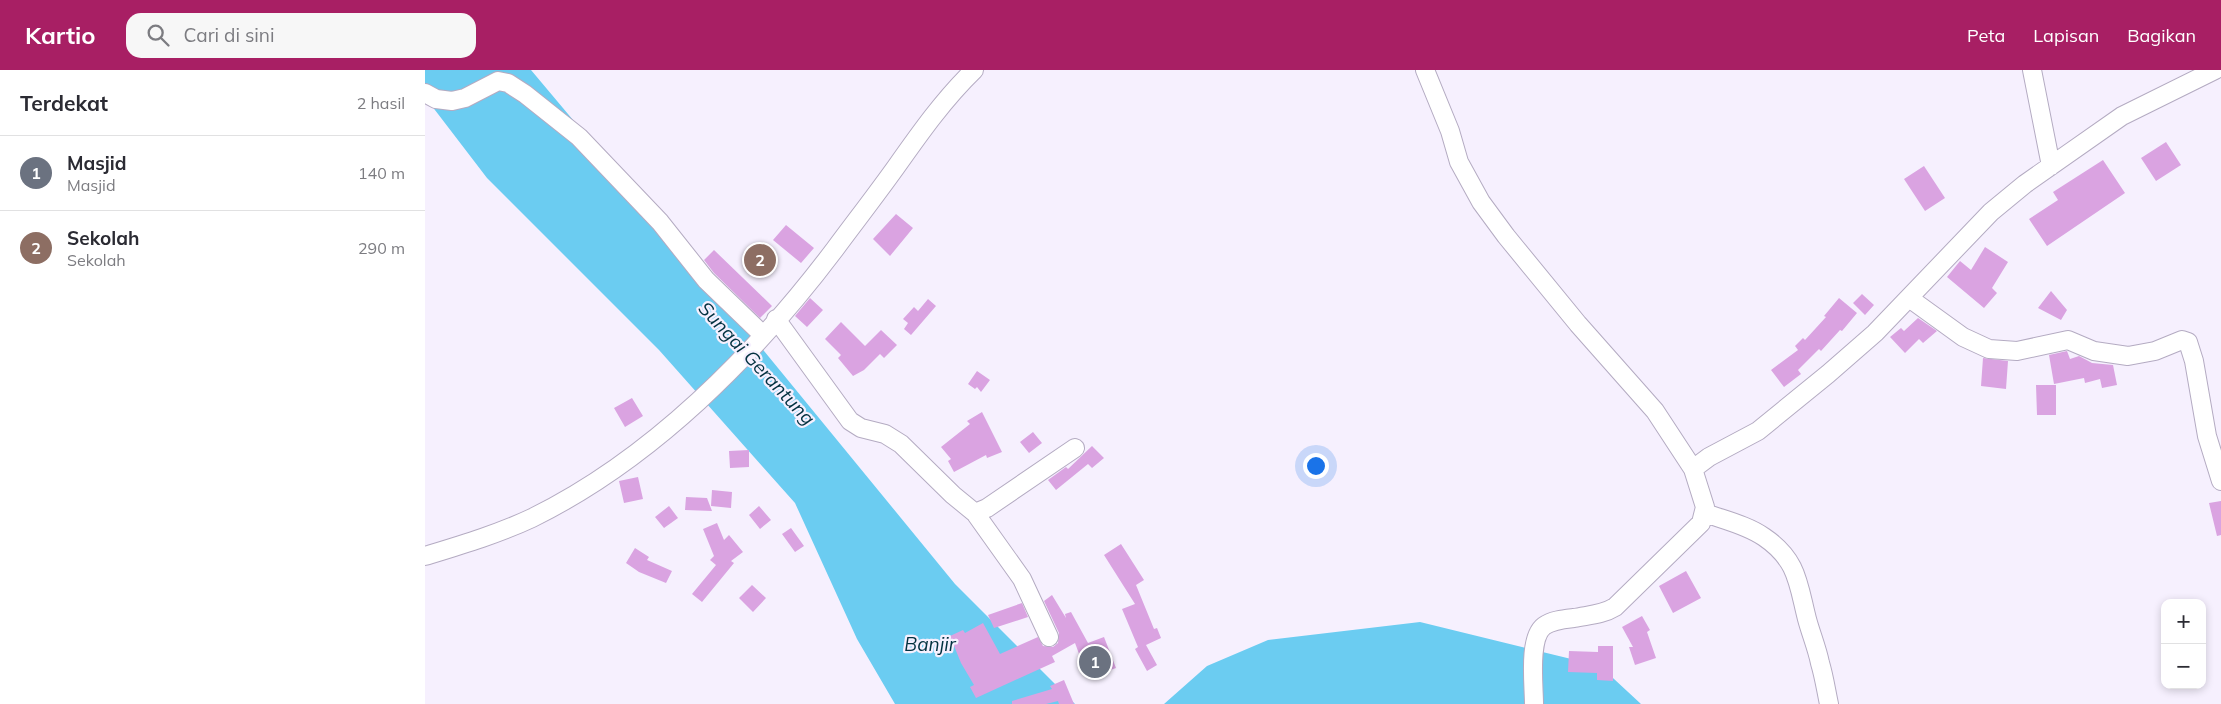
<!DOCTYPE html>
<html lang="id">
<meta charset="utf-8">
<style>
body{margin:0;font-family:Mulish,sans-serif;background:#f7f7f7;color:#2b2b33}
.controls{position:absolute;right:15px;bottom:15px;display:grid;overflow:hidden;border-radius:10px;box-shadow:0 2px 8px #0003}
.controls button{width:45px;height:45px;display:grid;place-items:center;padding:0;border:0;border-bottom:1px solid #e1e1e2;background:#fff;color:#2b2b33;font:25px sans-serif}
.you{position:absolute;left:890px;top:395px;width:18px;height:18px;margin:-12px;border:4px solid #fff;border-radius:50%;background:#1a73e8;box-shadow:0 0 0 8px #1a73e833}
.badge{display:grid;place-items:center;width:32px;height:32px;border-radius:50%;background:#a81f64;color:#fff;font-size:16px;font-weight:700}
.pin{position:absolute;translate:-50% -50%;border:2px solid #fff;box-shadow:0 1px 5px #0006}
.list{margin:0;padding:0;list-style:none}
h2{display:flex;justify-content:space-between;align-items:center;height:65px;margin:0;padding:0 20px;font-size:21px}
h2 small{font-size:16px;font-weight:400;color:#7c7c81}
.list li{display:grid;grid-template-columns:32px 1fr auto;gap:15px;align-items:center;box-sizing:border-box;height:75px;padding:0 20px;border-top:1px solid #e1e1e2}
.list b{display:block;font-size:19px;white-space:nowrap}
.list p{margin:0;font-size:16px;white-space:nowrap;color:#7c7c81}
.list em{font-size:16px;font-style:normal;color:#7c7c81}
.icon{flex:none;width:28px;height:28px;fill:none;stroke:currentColor;stroke-width:2;stroke-linecap:round;stroke-linejoin:round}
.map{position:relative;flex:none;width:1796px;height:634px;overflow:hidden}
header{display:flex;align-items:center;gap:30px;box-sizing:border-box;height:70px;padding:0 25px;background:#a81f64;color:#fff}
header strong{font-size:24px}
nav{display:flex;gap:28px;margin-inline-start:auto;font-size:18px}
.search{width:350px;height:45px;background:#f7f7f7;display:flex;align-items:center;gap:12px;box-sizing:border-box;padding:0 18px;border-radius:15px;color:#7c7c81;font-size:19px}
main{display:flex}
aside{flex:1;background:#fff}
.map>svg:first-child{display:block}
</style>
<header>
<strong>Kartio</strong>
<div class="search"><svg class="icon" aria-label="search" viewBox="0 0 24 24"><circle cx="10" cy="10" r="6"/><path d="M15 15l6 6"/></svg>Cari di sini</div>
<nav><a>Peta</a><a>Lapisan</a><a>Bagikan</a></nav>
</header>
<main>
<aside>
<h2>Terdekat<small>2 hasil</small></h2>
<ul class="list">
<li><span class="badge" style="background:#6b7280">1</span><div><b>Masjid</b><p>Masjid</p></div><em>140 m</em></li>
<li><span class="badge" style="background:#8d6e63">2</span><div><b>Sekolah</b><p>Sekolah</p></div><em>290 m</em></li>
</ul>
</aside>
<div class="map">
<svg width="1796" height="634" viewBox="0 0 1796 634">
<rect width="100%" height="100%" fill="#f6f0fe"/>
<path fill="#6bccf1" d="M0,0H106L222,138L530,514L650,634H470L432,569L370,433L234,280L62,108L0,27Z
M995,552L1175,596L1216,634H739L782,596L843,570Z"/>
<path fill="#daa3e1" d="M1741,72L1756,95L1731,111L1716,88Z
M1678,90L1700,123L1622,176L1604,149L1633,130L1628,122Z
M1499,96L1520,128L1500,141L1479,109Z
M471,144L488,158L465,186L448,169Z
M361,155L389,178L376,193L348,170Z
M1560,177L1583,192L1567,218L1572,223L1559,238L1522,207L1535,191L1546,200Z
M289,180L347,236L335,248L289,203L279,190Z
M1626,221L1642,240L1636,250L1613,238Z
M1437,224L1449,235L1440,245L1428,233Z
M385,228L398,240L382,257L370,246Z
M1414,228L1432,243L1417,261L1415,260L1396,281L1394,279L1373,300L1376,304L1359,317L1346,300L1373,280L1370,276L1378,268L1380,270L1401,247L1399,246Z
M503,229L511,236L486,265L479,259L483,253L478,249L489,237L493,241Z
M1493,248L1512,261L1498,273L1494,269L1480,283L1465,267L1476,258L1479,261Z
M416,252L440,276L456,260L472,275L459,288L455,284L439,300L428,306L413,288L416,285L400,269Z
M1642,281L1645,289L1654,286L1667,293L1688,295L1692,315L1677,318L1675,309L1660,313L1659,308L1629,314L1624,285Z
M1558,288L1583,291L1581,319L1556,316Z
M552,301L565,310L556,322L552,317L550,319L543,314Z
M1611,315H1631V345H1612Z
M207,328L218,346L200,357L189,338Z
M557,342L577,382L562,388L561,385L529,402L523,391L526,389L516,377L545,354L542,351Z
M608,362L617,373L604,383L595,372Z
M667,376L679,388L667,398L663,394L631,420L623,410L641,397L643,399Z
M324,380V397L305,398L304,381Z
M213,407L218,429L199,433L194,411Z
M287,420L307,422L306,438L286,436Z
M261,427L282,428L287,441L260,440Z
M1796,431V465L1792,466L1784,433Z
M244,436L253,448L239,458L230,447Z
M334,436L346,450L335,459L324,445Z
M292,453L299,470L304,465L318,482L306,491L309,493L277,532L267,524L291,495L285,490L289,486L278,459Z
M366,458L379,476L370,482L357,464Z
M696,474L719,510L711,515L729,559L732,558L736,568L721,575L732,595L722,601L710,579L713,577L697,539L710,534L679,485Z
M210,478L224,487L222,490L247,501L241,513L214,502L201,493Z
M1261,501L1276,528L1248,543L1234,516Z
M327,515L341,528L328,542L314,528Z
M627,525L641,548L640,544L646,542L663,573L679,567L691,598L663,608L650,573L627,586L630,592L551,628L545,617L549,615L536,593L525,566L538,560L540,563L558,553L575,584L613,567L618,576L628,577L633,573L634,563L619,531Z
M597,533L603,547L569,558L563,545Z
M1217,546L1225,560L1222,562L1231,588L1210,595L1204,577H1208L1197,557Z
M1173,576H1188V611L1172,610V603L1143,602L1144,581L1173,582Z
M639,610L649,634H634L633,631L621,634H587V631L627,619L625,616Z"/>
<g fill="none" stroke-linecap="round" stroke-linejoin="round">
<defs>
<path id="minor" d="M1000,0L1025,61L1034,92L1056,132L1081,166L1153,254L1230,341L1268,399
M1607,0L1626,96
M0,23L11,29L27,31L40,28L73,11L83,13L100,24L154,67L235,152L281,210L338,265
M1484,228L1538,267L1564,279L1592,281L1643,270L1669,281L1703,286L1730,281L1757,270L1763,272L1769,291L1782,366L1796,411
M351,249L425,351L436,358L460,364L476,374L528,425L550,443L597,509L624,567
M550,443L562,438L650,378
M1280,443C1299,450 1322,455 1339,467C1373,490 1373,514 1382,549C1386,564 1392,578 1395,593C1399,606 1401,620 1404,634
M0,486C36,475 73,464 107,448C227,389 330,285 410,179C430,152 451,125 471,97C495,63 519,29 549,0
M1109,634C1109,615 1103,568 1119,556C1127,550 1140,549 1149,548C1163,545 1177,545 1190,537L1276,453L1280,437L1268,399L1284,387L1333,361L1403,304L1450,263L1566,142L1600,114L1697,46L1790,0"/>
</defs>
<use href="#minor" stroke="#b4abc2" stroke-width="20"/>
<use href="#minor" stroke="#fff" stroke-width="18"/>
</g>
<g text-anchor="middle" dominant-baseline="central" stroke-width="4.5" stroke-linejoin="round" paint-order="stroke">
<g font-size="19" font-style="italic" fill="#023140" stroke="#f6f0fe">
<text transform="translate(332 293) rotate(47)">Sungai Gerantung</text>
<text x="505" y="574">Banjir</text>
</g>
</g>
</svg>
<div class="controls">
<button>+</button>
<button>−</button>
</div>
<div class="you"></div>
<div class="pin badge" style="left:670px;top:592px;background:#6b7280">1</div>
<div class="pin badge" style="left:335px;top:190px;background:#8d6e63">2</div>
</div>
</main>
